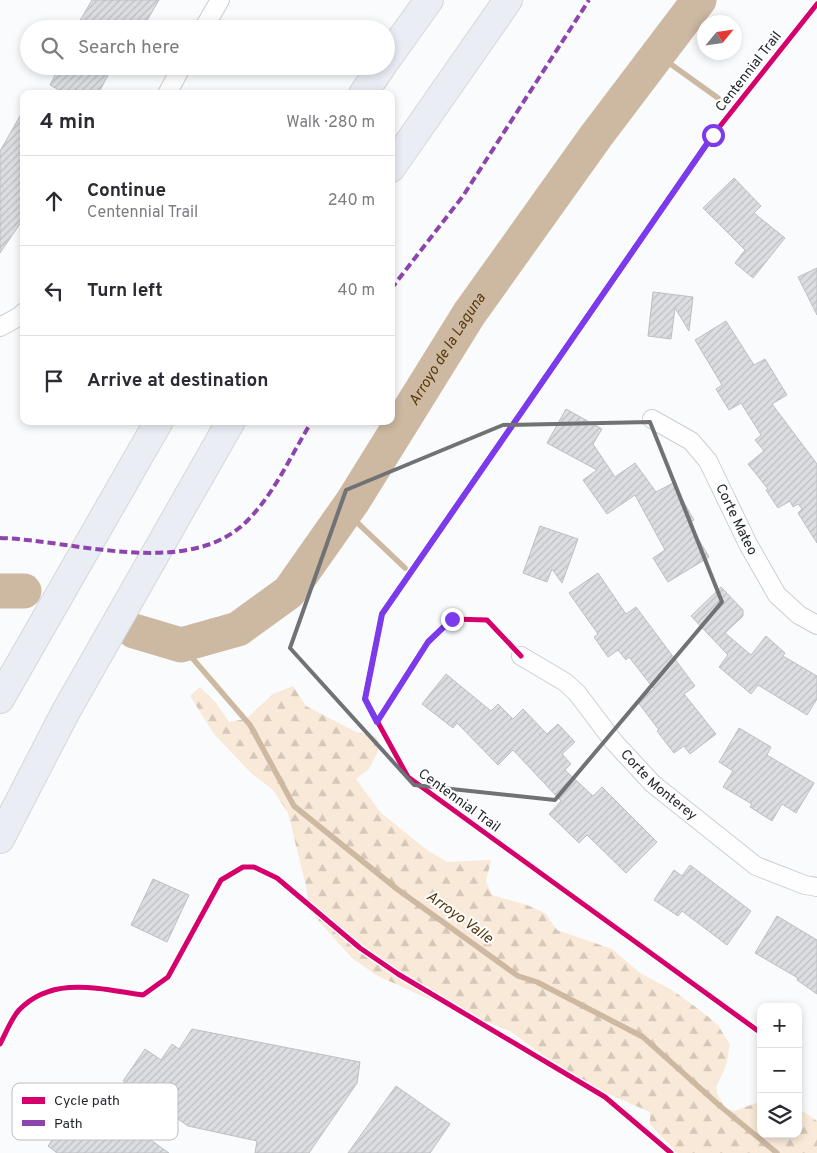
<!DOCTYPE html>
<meta charset="utf-8">
<style>
body{margin:0;font-family:Overpass,sans-serif;background:#f7f7f7;color:#2b2b33}
.controls{position:absolute;right:15px;bottom:15px;display:grid;overflow:hidden;border-radius:10px;box-shadow:0 2px 8px #0003}
.controls button{width:45px;height:45px;display:grid;place-items:center;padding:0;border:0;border-bottom:1px solid #e1e1e2;background:#fff;color:#2b2b33;font:25px sans-serif}
.compass{position:absolute;left:697px;top:15px;width:45px;height:45px;border-radius:50%;background:#fff;box-shadow:0 2px 8px #0003;rotate:61deg}
.stop{position:absolute;width:15px;height:15px;margin:-11px;border:4px solid #7c3aed;border-radius:50%;background:#fff}
.stop.end{background:#7c3aed;border-color:#fff;box-shadow:0 1px 5px #0008}
.list{margin:0;padding:0;list-style:none}
h2{display:flex;justify-content:space-between;align-items:center;height:65px;margin:0;padding:0 20px;font-size:21px}
h2 small{font-size:16px;font-weight:400;color:#7c7c81}
.list li{display:grid;grid-template-columns:32px 1fr auto;gap:15px;align-items:center;box-sizing:border-box;height:90px;padding:0 20px;border-top:1px solid #e1e1e2}
.list b{display:block;font-size:19px;white-space:nowrap}
.list p{margin:0;font-size:16px;white-space:nowrap;color:#7c7c81}
.list em{font-size:16px;font-style:normal;color:#7c7c81}
.icon{flex:none;width:28px;height:28px;fill:none;stroke:currentColor;stroke-width:2;stroke-linecap:round;stroke-linejoin:round}
.map{position:relative;flex:none;width:817px;height:1153px;overflow:hidden}
.search{position:absolute;background:#fff;box-shadow:0 2px 8px #0003;left:20px;top:20px;width:375px;height:55px;display:flex;align-items:center;gap:12px;box-sizing:border-box;padding:0 18px;border-radius:28px;color:#7c7c81;font-size:19px}
.panel{position:absolute;background:#fff;box-shadow:0 2px 8px #0003;left:20px;top:90px;width:375px;height:335px;border-radius:10px}
.map>svg:first-child{display:block}
</style>
<div class="map">
<svg width="817" height="1153" viewBox="0 0 817 1153">
<defs>
<pattern id="forest-firs" width="22" height="20" patternUnits="userSpaceOnUse" patternTransform="scale(1.25)"><rect width="22" height="20" fill="#f9e9d8"/><path d="M5 1l3.5 6h-7zM16 11l3.5 6h-7z" fill="#d5c8ba"/></pattern>
<pattern id="building-hatch" width="6" height="6" patternUnits="userSpaceOnUse" patternTransform="scale(1.25)"><rect width="6" height="6" fill="#dbdde1"/><path d="M-1 1l2-2M0 6l6-6M5 7l2-2" fill="none" stroke="#bcbec1"/></pattern>
</defs>
<rect width="100%" height="100%" fill="#fafbfd"/>
<path fill="url(#forest-firs)" d="M293,686L306,706L356,732L376,737L380,747L369,769L356,779L381,813L427,850L447,862L491,860L486,881L492,895L527,905L545,913L557,930L612,949L640,973L672,990L701,1011L718,1025L730,1045C728,1051 728,1059 726,1065C718,1088 709,1083 726,1109L735,1111L761,1101V1134H798V1108L817,1121V1153H677L650,1124V1112L606,1093L563,1070L510,1031L422,996L376,975L352,958L316,918L308,902L306,886L288,813L273,790L251,773L214,734L190,696L200,687L216,703L229,722L246,719L273,694Z"/>
<g fill="none" stroke-linecap="round" stroke-linejoin="round">
<path stroke="#cdb8a1" stroke-width="5.5" d="M658,55L718,98
M345,511L405,568
M181,645L250,725L294,806L397,889L518,976L537,982L643,1037L720,1106L777,1153"/>
<g stroke="#cdb8a1" stroke-width="35">
<path d="M0,591H24"/>
<path id="s1" d="M134,631L181,645L238,629L289,592L353,501L469,314L596,136L699,0"/>
</g>
</g>
<path fill="url(#building-hatch)" stroke="#bdbfc3" d="M92,0H159L142,29H75Z
M60,66H113L98,94H66L50,85Z
M24,109V218L0,253V151Z
M734,178L761,206L754,213L785,238L753,278L735,263L745,250L703,208Z
M817,268V315L798,277Z
M653,292L693,297L689,331L675,308L671,339L648,336Z
M726,321L754,365L765,359L787,395L772,404L817,464V543L798,513L802,509L798,504L793,507L790,501L778,508L766,490L768,489L748,464L764,451L755,440L761,435L741,403L729,410L716,389L722,385L695,340Z
M566,409L602,429L593,444L615,477L635,463L656,492L673,483L694,520L689,523L709,557L668,582L653,558L665,550L635,495L607,514L583,480L597,470L547,443Z
M540,526L578,539L562,583L552,569L547,582L523,573Z
M598,573L626,614L636,607L695,686L684,694L716,734L690,754L684,746L674,753L657,731L659,730L637,701L654,689L629,657L626,660L618,650L608,657L594,637L598,634L569,593Z
M721,587L743,610V616L725,633L751,655L766,636L785,653L783,656L817,676V699L807,715L758,685L751,694L719,667L728,655L691,616Z
M446,674L491,711L498,704L513,719L523,709L547,734L558,724L575,742L562,754L571,764L565,770L593,796L602,787L657,842L626,873L587,835L579,843L549,814L561,801L513,750L498,765L457,723L453,728L422,704Z
M739,728L771,747L767,755L814,783L796,813L782,804L772,821L750,807L752,804L723,787L733,771L719,762Z
M690,865L751,911L727,945L682,911L678,916L654,900L674,870L682,876Z
M153,879L189,895L167,942L131,925Z
M777,916L817,940V994L797,980L798,978L755,953Z
M192,1029L360,1062L357,1083L309,1153H255L257,1141L188,1126L123,1081L145,1049L161,1060L172,1044L179,1049Z
M396,1086L450,1124L430,1153H348Z
M85,1093L169,1153H57L48,1146Z"/>
<g fill="none" stroke-linecap="round" stroke-linejoin="round">
<defs>
<g id="minor">
<path d="M203,29L220,0"/>
<path d="M167,94L182,66"/>
<path d="M0,327L20,316L24,312"/>
<path id="s2" d="M652,419L691,441L708,461L748,544L777,595L799,615L817,625"/>
<path id="s3" d="M521,656L565,682L577,693L614,742L653,784L756,866L805,885L817,887"/>
</g>
<path id="motorway" d="M386,60L429,0
M363,94L382,66
M391,168L508,0
M0,699L159,421
M0,839L65,713L231,421"/>
</defs>
<use href="#minor" stroke="#ccced2" stroke-width="20"/>
<use href="#motorway" stroke="#d6d7d9" stroke-width="30"/>
<use href="#minor" stroke="#fefeff" stroke-width="18"/>
<use href="#motorway" stroke="#eaedf4" stroke-width="28"/>
<path stroke="#8e44ad" stroke-width="4" stroke-dasharray="8 4" stroke-linecap="butt" d="M391,289L463,196L589,0
M0,538C74,540 190,580 248,520C276,491 291,455 312,421"/>
<defs>
<path id="cycleway" d="M377,722L428,642L452,619L487,620L521,656
M761,1033L408,777L365,699L382,614L713,135L817,4
M0,1044C6,1033 11,1019 19,1010C53,975 100,989 143,995L168,977L221,880L243,867H254L277,878L360,948L398,974L605,1097L671,1153"/>
</defs>
<use href="#cycleway" stroke="#fff" stroke-width="8"/>
<use href="#cycleway" stroke="#d6006c" stroke-width="5"/>
</g>
<g fill="none" stroke-linecap="round" stroke-linejoin="round">
<path stroke="#7c3aed" stroke-width="6" d="M452,619L428,642L377,722L365,699L382,614L713,135"/>
</g>
<path fill="none" stroke="#707276" stroke-width="4" stroke-linejoin="round" d="M650,422L722,602L555,800L414,785L290,648L346,490L503,425Z"/>
<g text-anchor="middle" dominant-baseline="central" stroke-width="4" stroke-linejoin="round" paint-order="stroke">
<g font-size="14" fill="#25282e" stroke="#fff">
<text transform="translate(749 72) rotate(-52)">Centennial Trail</text>
<text stroke="none"><textPath href="#s2" startOffset="136">Corte Mateo</textPath></text>
<text stroke="none"><textPath href="#s3" startOffset="191">Corte Monterey</textPath></text>
<text transform="translate(459 801) rotate(36)">Centennial Trail</text>
</g>
<g font-size="15" font-style="italic" fill="#58390c" stroke="#fff">
<text stroke="none"><textPath href="#s1" startOffset="461">Arroyo de la Laguna</textPath></text>
<text transform="translate(459 918) rotate(36)">Arroyo Valle</text>
</g>
</g>
<rect x="12" y="1083" width="166" height="57" rx="8" fill="#fff" stroke="#bebec0" stroke-width="1"/>
<rect x="22" y="1097" width="23" height="7" fill="#d6006c"/>
<rect x="22" y="1120" width="23" height="6" fill="#8e44ad"/>
<g font-size="14" fill="#25282e">
<text x="54" y="1105">Cycle path</text>
<text x="54" y="1128">Path</text>
</g>
</svg>
<div class="controls">
<button>+</button>
<button>−</button>
<button><svg class="icon" aria-label="layers" viewBox="0 0 24 24"><path d="M12 4l9 5-9 5-9-5zM3 14l9 5 9-5"/></svg></button>
</div>
<svg class="compass" viewBox="-18 -18 36 36"><path d="M0-13l5 13h-10z" fill="#e53935"/><path d="M0 13l5-13h-10z" fill="#7c7c81"/></svg>
<div class="stop" style="left:713px;top:135px"></div>
<div class="stop end" style="left:452px;top:619px"></div>
<div class="search"><svg class="icon" aria-label="search" viewBox="0 0 24 24"><circle cx="10" cy="10" r="6"/><path d="M15 15l6 6"/></svg>Search here</div>
<section class="panel">
<h2>4 min<small>Walk · 280 m</small></h2>
<ul class="list">
<li><svg class="icon" aria-label="ahead" viewBox="0 0 24 24"><path d="M12 20V5M6 11l6-6 6 6"/></svg><div><b>Continue</b><p>Centennial Trail</p></div><em>240 m</em></li>
<li><svg class="icon" aria-label="left" viewBox="0 0 24 24"><path d="M17 20v-9H6M10 6l-5 5 5 5"/></svg><div><b>Turn left</b></div><em>40 m</em></li>
<li><svg class="icon" aria-label="arrive" viewBox="0 0 24 24"><path d="M6 21V4h12l-3 4 3 4H6"/></svg><div><b>Arrive at destination</b></div></li>
</ul>
</section>
</div>
